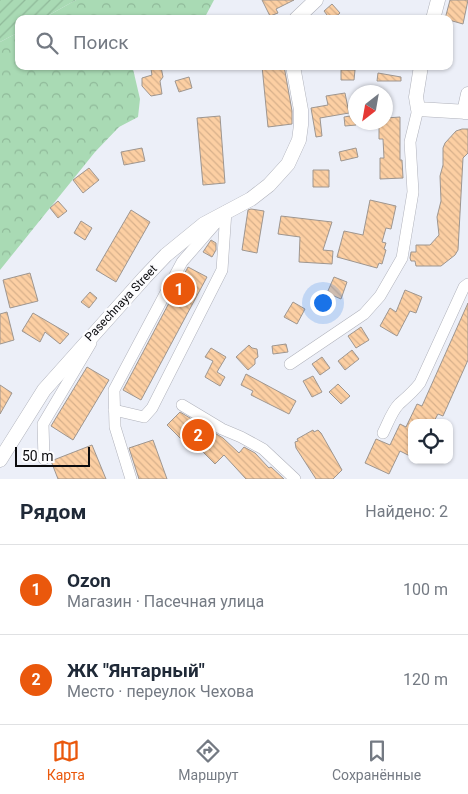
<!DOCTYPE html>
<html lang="ru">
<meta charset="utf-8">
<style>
body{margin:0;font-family:Roboto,sans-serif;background:#f2f2f3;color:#1f2937}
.controls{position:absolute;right:15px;bottom:15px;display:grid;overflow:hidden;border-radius:10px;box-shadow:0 1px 4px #0004}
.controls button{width:45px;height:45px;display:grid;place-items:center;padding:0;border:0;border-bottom:1px solid #e0e1e3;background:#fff;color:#1f2937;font:25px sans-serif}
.compass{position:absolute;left:348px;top:85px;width:45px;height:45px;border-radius:50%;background:#fff;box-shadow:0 1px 4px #0004;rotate:211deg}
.scale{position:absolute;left:15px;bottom:12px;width:75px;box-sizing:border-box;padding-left:5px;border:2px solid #0b0b0e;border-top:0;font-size:14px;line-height:18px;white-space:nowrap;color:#0b0b0e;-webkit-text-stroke:4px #fcfcfe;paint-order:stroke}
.you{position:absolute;left:322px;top:302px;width:18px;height:18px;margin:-12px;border:4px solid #fff;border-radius:50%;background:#1a73e8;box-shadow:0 0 0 8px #1a73e833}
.badge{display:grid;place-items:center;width:32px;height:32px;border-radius:50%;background:#ea580c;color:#fff;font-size:16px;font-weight:700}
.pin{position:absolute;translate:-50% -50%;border:2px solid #fff;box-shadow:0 1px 5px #0006}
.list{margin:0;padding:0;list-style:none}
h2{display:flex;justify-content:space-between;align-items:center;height:65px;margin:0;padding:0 20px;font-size:21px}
h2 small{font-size:16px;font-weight:400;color:#747a83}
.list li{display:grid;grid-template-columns:32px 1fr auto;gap:15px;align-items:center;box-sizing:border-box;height:90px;padding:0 20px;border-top:1px solid #e0e1e3}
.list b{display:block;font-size:19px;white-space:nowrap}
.list p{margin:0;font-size:16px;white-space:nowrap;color:#747a83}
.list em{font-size:16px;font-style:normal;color:#747a83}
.icon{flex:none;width:28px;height:28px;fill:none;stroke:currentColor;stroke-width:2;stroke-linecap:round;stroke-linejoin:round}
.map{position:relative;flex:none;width:468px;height:479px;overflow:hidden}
.search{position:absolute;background:#fff;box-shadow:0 1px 4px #0004;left:15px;right:15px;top:15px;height:55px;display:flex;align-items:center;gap:12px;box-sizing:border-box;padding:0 18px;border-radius:10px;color:#747a83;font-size:19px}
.sheet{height:245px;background:#fff}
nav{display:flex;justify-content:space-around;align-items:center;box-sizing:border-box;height:70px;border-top:1px solid #e0e1e3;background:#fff;font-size:14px;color:#747a83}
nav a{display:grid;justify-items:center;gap:2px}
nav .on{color:#ea580c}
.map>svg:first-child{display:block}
</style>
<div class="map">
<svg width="468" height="479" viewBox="0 0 468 479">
<defs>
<pattern id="forest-crowns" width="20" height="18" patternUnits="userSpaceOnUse" patternTransform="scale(1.25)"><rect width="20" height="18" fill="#a9dab4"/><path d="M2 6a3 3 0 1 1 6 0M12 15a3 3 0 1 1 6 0" fill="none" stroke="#90ba9a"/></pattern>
<pattern id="garden-furrows" width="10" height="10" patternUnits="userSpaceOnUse" patternTransform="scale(1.25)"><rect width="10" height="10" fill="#a9dab4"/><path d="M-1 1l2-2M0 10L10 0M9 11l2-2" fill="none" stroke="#90ba9a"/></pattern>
<pattern id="building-back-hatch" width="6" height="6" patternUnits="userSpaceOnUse" patternTransform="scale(1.25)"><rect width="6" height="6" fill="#fccfa3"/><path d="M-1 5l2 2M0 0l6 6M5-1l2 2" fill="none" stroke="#d7b08b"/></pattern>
</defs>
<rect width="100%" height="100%" fill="#eceff8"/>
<path fill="url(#forest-crowns)" d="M76,0H214L205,17L196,19H42Z
M19,32V66H135L133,69L140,99L138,117L119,127L95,152L0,270V42Z"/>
<path fill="url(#garden-furrows)" d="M0,0H76L42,19H19V32L0,42Z"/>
<path fill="url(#building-back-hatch)" stroke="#9e9690" d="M262,0H294L276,9L278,13L270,16Z
M450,0H468L463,24L449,20V19H445Z
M332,4L340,13L333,19H330L324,11Z
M262,66H284L292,111V124L268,127Z
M161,67L163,77L160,81L162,94L151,96L142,86V78L152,75L151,69Z
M341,70H355L354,80H341Z
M378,73L401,77V81H377Z
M189,77L192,88L179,92L175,81Z
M345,93L349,113L320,118L322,136L316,137L311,108L328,105L326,96Z
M356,115V125L345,126L344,117Z
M220,116L225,183L203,185L197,118Z
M400,117V160H402L403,178L380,179V158H384L383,139H379V122H386V118Z
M462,129H468V153L463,158L458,250L455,255L441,266H416L415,261H411L410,258L411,252H416V245H430L439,235L437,217L441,201L440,176L443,165V148L445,143L456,131Z
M142,148L145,161L124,165L121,152Z
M356,148L358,157L341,161L339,152Z
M89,168L99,180L83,193L73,180Z
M313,170H329V187H313Z
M370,200L396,206L391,229L386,228L382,242L386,243L384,249L386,250L382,264L379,263L377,268L337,257L344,231L363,235Z
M58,201L67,211L58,218L50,208Z
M251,209L264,211L257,253L242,250L248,210Z
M131,210L150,222L116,282L96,270Z
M281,216L332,222L323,250L333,251L332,264L299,262L300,237L278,234Z
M81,221L92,228L85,240L74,233Z
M211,240L216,243V250L212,257L203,252Z
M188,267L207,277L141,400L123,390Z
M30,273L38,301L10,308L3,280Z
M334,277L347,282L341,299L327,293Z
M405,290L422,297L416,313L410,311L397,336L380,326L390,308L396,312Z
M90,292L97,298L89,308L81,302Z
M293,302L305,309L297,324L284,317Z
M468,303V360L443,416L438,414L433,423H412V457L400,451L389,474L365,463L376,439L390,445L400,424L406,427L417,404L422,406Z
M7,312L14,340L0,344V314Z
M33,313L69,334L60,344L45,332L40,342L22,331Z
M361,327L369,340L356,348L348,336Z
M286,344L288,352L273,354L272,346Z
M249,345L252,348L257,349L258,357L255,359V364L248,370L236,357Z
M211,348L226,357L217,372L225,377L220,386L205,377L213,361L205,357Z
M352,350L359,359L345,370L338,361Z
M322,357L330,368L320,375L312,364Z
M87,367L109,380L73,440L51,426Z
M246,374L296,401L289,414L251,395L253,391L241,385Z
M313,376L322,392L312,397L303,381Z
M338,384L350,396L341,404L329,392Z
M0,385L12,393L0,414Z
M180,412L223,438L239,453L244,447L255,453L269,468L271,467L284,479H246L224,455L215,464L194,443L189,447L167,425Z
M313,430L314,432L318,430L321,433L342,470L333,479H316L296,448L295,442L298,441L297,439Z
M153,440L167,479H139L129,448Z
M92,445L106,479H58L51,461Z"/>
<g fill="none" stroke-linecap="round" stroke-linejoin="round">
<defs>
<path id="minor" d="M290,364L364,314L380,296L402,258L413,192L410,142L418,109
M182,405L222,429L241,437L263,449L295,479
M114,410L144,417L152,408L222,270L226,211
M383,433C388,423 392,411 399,404C407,397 414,391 420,383L464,287L468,284
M44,459L43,424L91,343
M131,479L115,427L114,390L182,262L222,216"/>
<path id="tertiary" d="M296,19L316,0
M433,19L438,0
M421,66L416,97L418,109L468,112
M464,112L468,94
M0,460L44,390L145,277L166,255L204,224L251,199L269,185L288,164L299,140L301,125V110L293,66"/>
</defs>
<use href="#minor" stroke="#b0b2bb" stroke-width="12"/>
<use href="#tertiary" stroke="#b0b2bb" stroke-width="15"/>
<use href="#minor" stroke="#fff" stroke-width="11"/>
<use href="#tertiary" stroke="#fff" stroke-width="14"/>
</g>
<g text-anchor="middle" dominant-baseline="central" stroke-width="4.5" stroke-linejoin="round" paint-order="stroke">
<g font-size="12" fill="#0b0b0e" stroke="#fcfcfe">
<text transform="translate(121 303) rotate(-47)">Pasechnaya Street</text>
</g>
</g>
</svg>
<div class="controls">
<button><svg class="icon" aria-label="locate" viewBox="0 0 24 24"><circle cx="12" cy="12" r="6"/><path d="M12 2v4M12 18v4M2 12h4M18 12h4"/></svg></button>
</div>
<svg class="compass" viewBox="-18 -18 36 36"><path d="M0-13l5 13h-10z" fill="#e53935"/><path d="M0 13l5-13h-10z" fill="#747a83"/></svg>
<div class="scale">50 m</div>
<div class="you"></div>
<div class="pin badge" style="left:179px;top:289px">1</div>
<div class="pin badge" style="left:198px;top:435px">2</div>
<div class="search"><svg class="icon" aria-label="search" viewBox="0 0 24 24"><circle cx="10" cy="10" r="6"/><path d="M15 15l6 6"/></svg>Поиск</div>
</div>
<section class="sheet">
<h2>Рядом<small>Найдено: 2</small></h2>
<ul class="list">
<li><span class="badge">1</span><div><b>Ozon</b><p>Магазин · Пасечная улица</p></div><em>100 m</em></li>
<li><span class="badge">2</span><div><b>ЖК &quot;Янтарный&quot;</b><p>Место · переулок Чехова</p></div><em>120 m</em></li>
</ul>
</section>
<nav>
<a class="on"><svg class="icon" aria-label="map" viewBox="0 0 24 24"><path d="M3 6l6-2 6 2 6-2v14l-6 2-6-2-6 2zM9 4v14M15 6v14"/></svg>Карта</a>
<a><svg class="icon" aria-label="directions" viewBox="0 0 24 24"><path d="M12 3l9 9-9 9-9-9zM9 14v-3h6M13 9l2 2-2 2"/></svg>Маршрут</a>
<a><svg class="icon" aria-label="saved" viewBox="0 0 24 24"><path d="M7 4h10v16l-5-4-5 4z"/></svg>Сохранённые</a>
</nav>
